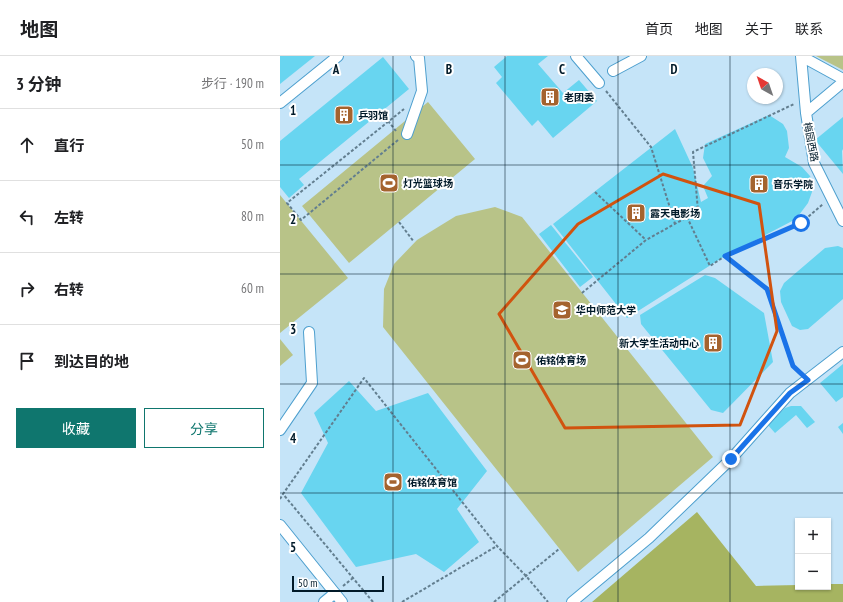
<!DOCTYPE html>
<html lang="zh">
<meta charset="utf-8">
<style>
body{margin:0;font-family:"PT Sans Narrow","Noto Sans SC",sans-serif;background:#f6f6f6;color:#202124}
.controls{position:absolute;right:12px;bottom:12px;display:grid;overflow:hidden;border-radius:0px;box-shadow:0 1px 3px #0004}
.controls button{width:36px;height:36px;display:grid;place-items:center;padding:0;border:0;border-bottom:1px solid #e0e0e0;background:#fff;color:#202124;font:20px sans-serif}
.compass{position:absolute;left:467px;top:12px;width:36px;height:36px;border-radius:50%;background:#fff;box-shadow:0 1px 3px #0004;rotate:320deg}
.scale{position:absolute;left:12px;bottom:10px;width:92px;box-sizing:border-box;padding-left:4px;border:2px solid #011a29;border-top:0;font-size:11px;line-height:14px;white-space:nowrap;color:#011a29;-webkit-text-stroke:3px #fff;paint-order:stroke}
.stop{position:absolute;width:12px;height:12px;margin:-9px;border:3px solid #1a73e8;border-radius:50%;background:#fff}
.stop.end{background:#1a73e8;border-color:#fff;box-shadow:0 1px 4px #0008}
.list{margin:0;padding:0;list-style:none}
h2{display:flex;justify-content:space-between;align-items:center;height:52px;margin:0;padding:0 16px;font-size:17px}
h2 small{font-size:13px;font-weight:400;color:#757577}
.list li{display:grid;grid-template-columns:26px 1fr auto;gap:12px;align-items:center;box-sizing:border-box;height:72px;padding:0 16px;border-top:1px solid #e0e0e0}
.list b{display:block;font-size:15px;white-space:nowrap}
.list em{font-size:13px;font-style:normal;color:#757577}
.actions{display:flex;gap:8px;padding:12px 16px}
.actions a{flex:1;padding:9px 0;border:1px solid #0f766e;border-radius:0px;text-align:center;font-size:14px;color:#0f766e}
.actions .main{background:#0f766e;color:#fff}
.icon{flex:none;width:22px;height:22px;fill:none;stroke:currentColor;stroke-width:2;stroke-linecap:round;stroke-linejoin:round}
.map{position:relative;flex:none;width:563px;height:546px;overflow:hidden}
header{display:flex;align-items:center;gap:24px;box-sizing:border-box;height:56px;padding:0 20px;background:#fff;border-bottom:1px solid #e0e0e0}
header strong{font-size:19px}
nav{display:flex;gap:22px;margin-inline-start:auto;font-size:14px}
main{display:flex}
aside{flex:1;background:#fff}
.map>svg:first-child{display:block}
</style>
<header>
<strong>地图</strong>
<nav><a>首页</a><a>地图</a><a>关于</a><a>联系</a></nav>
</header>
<main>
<aside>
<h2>3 分钟<small>步行 · 190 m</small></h2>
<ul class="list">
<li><svg class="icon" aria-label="ahead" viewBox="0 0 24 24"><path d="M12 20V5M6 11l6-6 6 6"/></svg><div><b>直行</b></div><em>50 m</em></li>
<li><svg class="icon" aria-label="left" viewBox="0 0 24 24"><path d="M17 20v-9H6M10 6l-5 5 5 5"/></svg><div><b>左转</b></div><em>80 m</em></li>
<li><svg class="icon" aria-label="right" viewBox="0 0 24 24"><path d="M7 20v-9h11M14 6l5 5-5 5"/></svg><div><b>右转</b></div><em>60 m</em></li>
<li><svg class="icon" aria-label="arrive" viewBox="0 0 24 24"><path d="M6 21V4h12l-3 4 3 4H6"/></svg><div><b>到达目的地</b></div></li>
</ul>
<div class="actions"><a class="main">收藏</a><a>分享</a></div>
</aside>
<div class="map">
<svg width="563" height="546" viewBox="0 0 563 546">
<rect width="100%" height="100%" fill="#c5e4f8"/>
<path fill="#b8c388" d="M536,0H563V14Z
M148,46L195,103L69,207L22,150Z
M0,139L68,222L0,277Z
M215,151L242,161L433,401L298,516L103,271L104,233L114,208L137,184L176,160Z
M0,283L13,299L0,310Z"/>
<path fill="#a6b461" d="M417,456L476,530L518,529V531H548V528H563V546H312Z"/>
<path fill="#68d5f0" d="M0,0H35L0,28Z
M227,0H268L258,8L283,37L299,24L317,45L273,82L258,64L252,70L216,27L222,21L214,11Z
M103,1L129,33L19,123L24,129L9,142L0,131V85Z
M489,59L503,68L507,75L509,92L505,101L522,111L530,120L533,126L532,136L528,147L516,163L445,200L347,262L273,168L395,73L413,112L421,146L428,142L423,130L432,120L423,102L425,88Z
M563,61V93L562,95L563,118L535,84Z
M271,169L313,221L300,231L259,178Z
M558,190L563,192V243L528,273L520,274L512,270L501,246L500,235L504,227L545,192Z
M425,219L435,222L484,257L493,306L443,357L431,354L361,268L360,259Z
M563,308V341L556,346L540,327Z
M69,325L96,355L148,337L207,415L177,453L199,486L164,516L136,498L76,511L21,437L48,387L34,357Z
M511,350H521L535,366L527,372L516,359L495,377L487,368L505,352Z
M563,367V378L558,371Z"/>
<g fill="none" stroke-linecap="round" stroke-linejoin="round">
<defs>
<path id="minor" d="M296,0L319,27
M521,0L526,57L534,107L563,165
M521,0L563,23
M333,15L361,0
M0,47L58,0
M526,57L563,26
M127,78L142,35L139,2L136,0
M0,374L32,327L29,276
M0,469L62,546
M44,546L55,537
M292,546L369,482L451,403L510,337L563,296"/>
</defs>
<use href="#minor" stroke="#4d9fce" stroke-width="12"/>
<path stroke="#627e8f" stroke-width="2" stroke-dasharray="3 2" stroke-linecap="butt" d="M326,35L371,91L395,168
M108,65L116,75
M118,84L21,164L7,147L124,53
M315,136L366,184
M407,161L430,210L445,200L521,167L543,148
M119,166L134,186
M445,200L487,233L513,310L520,317
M302,237L366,184L418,155L413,96L514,48
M0,443L3,438
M63,530L73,522
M93,546L3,438L84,322L217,490L246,520L268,546
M122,546L217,490
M214,546L279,493"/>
<use href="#minor" stroke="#fff" stroke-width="10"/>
</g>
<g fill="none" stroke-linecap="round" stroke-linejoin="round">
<path stroke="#1a73e8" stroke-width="5" d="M451,403L510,337L528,324L513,310L487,233L445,200L521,167"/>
</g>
<path fill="none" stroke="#d1530f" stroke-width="3" stroke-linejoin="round" d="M383,118L479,148L497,275L460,369L285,372L219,258L298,168Z"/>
<path fill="none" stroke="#011a29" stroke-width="1" stroke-opacity="0.55" d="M113,0V546M225,0V546M338,0V546M450,0V546M0,109H563M0,218H563M0,328H563M0,437H563"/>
<defs>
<symbol id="building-square" viewBox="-11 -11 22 22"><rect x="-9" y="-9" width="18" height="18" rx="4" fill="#a4632e" stroke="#fff"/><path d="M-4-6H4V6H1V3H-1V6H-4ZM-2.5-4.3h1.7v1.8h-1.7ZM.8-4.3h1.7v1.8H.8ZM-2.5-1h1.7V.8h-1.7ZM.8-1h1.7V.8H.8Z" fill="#fff"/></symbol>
<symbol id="stadium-square" viewBox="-11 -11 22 22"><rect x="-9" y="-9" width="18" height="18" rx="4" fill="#a4632e" stroke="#fff"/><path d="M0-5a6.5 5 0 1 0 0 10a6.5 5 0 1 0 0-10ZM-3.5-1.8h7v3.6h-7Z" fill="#fff"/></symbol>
<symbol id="university-square" viewBox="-11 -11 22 22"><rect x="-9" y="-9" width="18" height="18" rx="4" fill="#a4632e" stroke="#fff"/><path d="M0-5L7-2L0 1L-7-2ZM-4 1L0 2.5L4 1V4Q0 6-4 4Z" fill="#fff"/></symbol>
</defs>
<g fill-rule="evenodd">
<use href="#building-square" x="259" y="30" width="22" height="22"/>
<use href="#building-square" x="53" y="48" width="22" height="22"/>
<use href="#stadium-square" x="98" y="116" width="22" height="22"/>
<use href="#building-square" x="468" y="117" width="22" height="22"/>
<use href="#building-square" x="345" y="146" width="22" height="22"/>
<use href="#university-square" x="271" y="243" width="22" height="22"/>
<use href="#building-square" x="422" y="276" width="22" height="22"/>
<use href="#stadium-square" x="231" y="293" width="22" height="22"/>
<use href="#stadium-square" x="102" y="415" width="22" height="22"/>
</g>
<g text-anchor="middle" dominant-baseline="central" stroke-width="4" stroke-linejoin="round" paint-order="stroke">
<g font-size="10" font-weight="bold" fill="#011a29" stroke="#fff" text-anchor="start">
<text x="284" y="41">老团委</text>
<text x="78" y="59">乒羽馆</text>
<text x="123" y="127">灯光篮球场</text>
<text x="493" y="128">音乐学院</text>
<text x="370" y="157">露天电影场</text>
<text x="296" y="254">华中师范大学</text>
<text x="419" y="287" text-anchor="end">新大学生活动中心</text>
<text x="256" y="304">佑铭体育场</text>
<text x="127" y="426">佑铭体育馆</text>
</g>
<g font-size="10" fill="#011a29" stroke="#fff">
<text transform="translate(531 86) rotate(79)">梅园西路</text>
</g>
</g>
<g font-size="13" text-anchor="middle" font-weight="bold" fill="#011a29" stroke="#fff" stroke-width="4" stroke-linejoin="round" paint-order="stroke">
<text x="56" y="18">A</text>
<text x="169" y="18">B</text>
<text x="282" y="18">C</text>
<text x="394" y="18">D</text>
<text x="13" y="59">1</text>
<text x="13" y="168">2</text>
<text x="13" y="278">3</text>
<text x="13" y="387">4</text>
<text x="13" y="496">5</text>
</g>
</svg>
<div class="controls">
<button>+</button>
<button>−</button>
</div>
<svg class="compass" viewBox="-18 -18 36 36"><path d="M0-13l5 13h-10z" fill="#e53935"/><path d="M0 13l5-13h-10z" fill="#757577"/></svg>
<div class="scale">50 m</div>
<div class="stop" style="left:521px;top:167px"></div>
<div class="stop end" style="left:451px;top:403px"></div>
</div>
</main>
